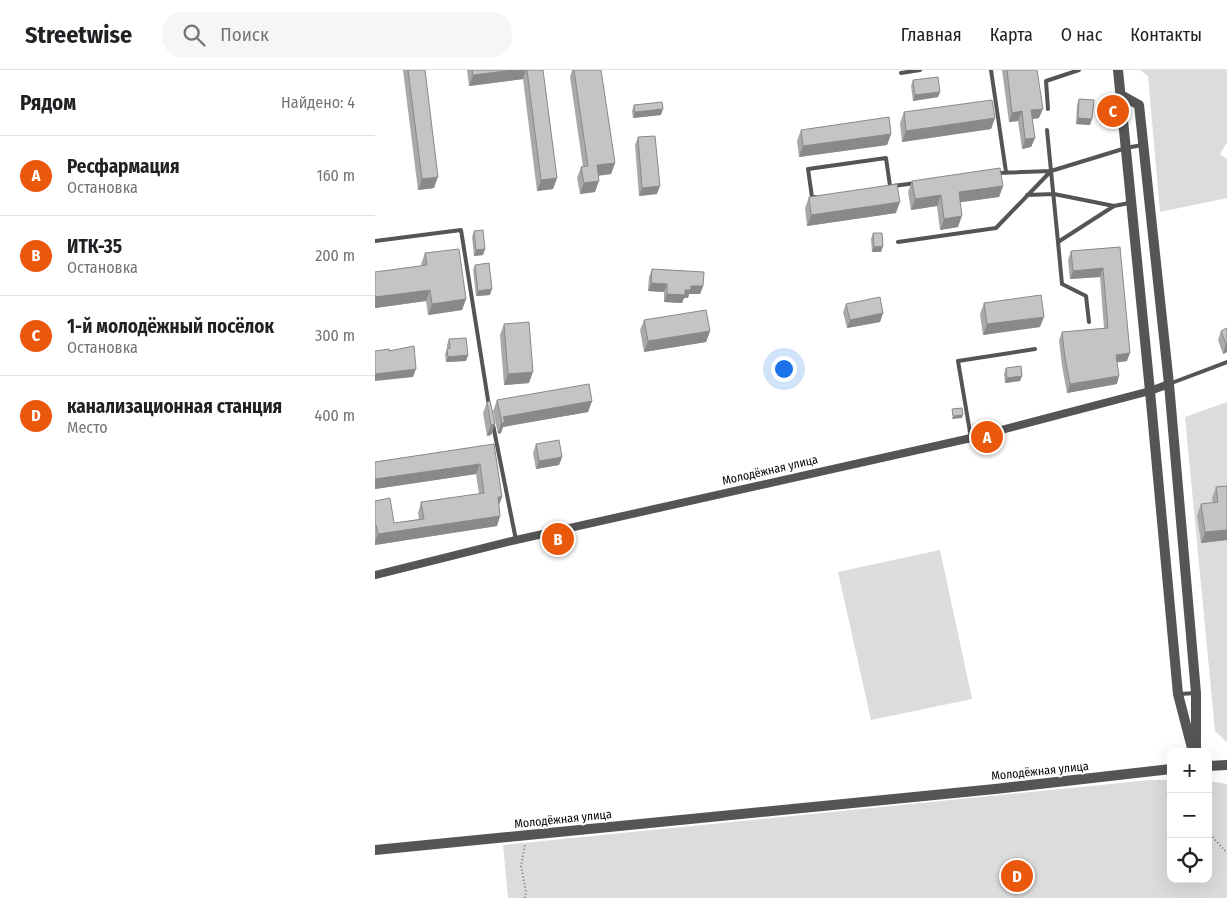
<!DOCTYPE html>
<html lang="ru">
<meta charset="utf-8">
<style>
body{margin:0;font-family:"Fira Sans Condensed",sans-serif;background:#f6f6f6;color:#202124}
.controls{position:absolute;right:15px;bottom:15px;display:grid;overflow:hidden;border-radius:10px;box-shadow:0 5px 20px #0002}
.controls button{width:45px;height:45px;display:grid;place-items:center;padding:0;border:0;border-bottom:1px solid #e0e0e0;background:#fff;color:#202124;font:25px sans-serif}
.you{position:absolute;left:408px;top:298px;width:18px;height:18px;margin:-12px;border:4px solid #fff;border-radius:50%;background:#1a73e8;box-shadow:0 0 0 8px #1a73e833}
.badge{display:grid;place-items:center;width:32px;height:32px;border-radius:50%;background:#ea580c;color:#fff;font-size:16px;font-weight:700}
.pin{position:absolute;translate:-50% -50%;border:2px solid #fff;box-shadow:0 1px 5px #0006}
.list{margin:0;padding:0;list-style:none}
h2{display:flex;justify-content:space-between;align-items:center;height:65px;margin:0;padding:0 20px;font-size:21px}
h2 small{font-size:16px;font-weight:400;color:#757577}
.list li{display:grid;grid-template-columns:32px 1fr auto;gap:15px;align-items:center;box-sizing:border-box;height:80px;padding:0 20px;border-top:1px solid #e0e0e0}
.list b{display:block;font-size:19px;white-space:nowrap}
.list p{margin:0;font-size:16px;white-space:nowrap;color:#757577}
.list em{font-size:16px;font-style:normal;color:#757577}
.icon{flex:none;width:28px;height:28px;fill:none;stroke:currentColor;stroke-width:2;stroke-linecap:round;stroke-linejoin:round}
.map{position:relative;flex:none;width:852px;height:828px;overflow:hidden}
header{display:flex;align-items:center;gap:30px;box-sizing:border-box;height:70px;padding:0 25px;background:#fff;border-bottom:1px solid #e0e0e0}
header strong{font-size:24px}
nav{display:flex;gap:28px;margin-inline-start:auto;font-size:18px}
.search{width:350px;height:45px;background:#f6f6f6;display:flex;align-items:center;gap:12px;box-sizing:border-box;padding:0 18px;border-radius:20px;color:#757577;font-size:19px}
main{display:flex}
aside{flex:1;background:#fff}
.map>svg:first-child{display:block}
</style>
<header>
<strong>Streetwise</strong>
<div class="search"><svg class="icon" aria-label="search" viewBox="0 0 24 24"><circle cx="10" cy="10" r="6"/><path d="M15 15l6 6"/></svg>Поиск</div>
<nav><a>Главная</a><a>Карта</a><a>О нас</a><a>Контакты</a></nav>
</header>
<main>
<aside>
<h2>Рядом<small>Найдено: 4</small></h2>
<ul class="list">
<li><span class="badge">A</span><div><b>Ресфармация</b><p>Остановка</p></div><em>160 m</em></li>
<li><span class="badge">B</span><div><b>ИТК-35</b><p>Остановка</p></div><em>200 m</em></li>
<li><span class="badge">C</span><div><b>1-й молодёжный посёлок</b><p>Остановка</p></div><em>300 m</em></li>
<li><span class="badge">D</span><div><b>канализационная станция</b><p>Место</p></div><em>400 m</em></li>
</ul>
</aside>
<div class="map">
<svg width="852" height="828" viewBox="0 0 852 828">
<rect width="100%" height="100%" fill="#fff"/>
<path fill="#dcdcdc" d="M765,0H852V72L845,84L852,89V128L785,142L773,6Z
M852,332V672L840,661L810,347Z
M565,480L597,629L496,650L463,502Z
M775,710H796V809H833V711L852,714V828H133L128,775Z"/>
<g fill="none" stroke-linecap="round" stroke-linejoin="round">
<path stroke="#777" stroke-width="2" stroke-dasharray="1 2.5" stroke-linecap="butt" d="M833,762L852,783
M150,828L151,822L146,796L150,774"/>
<path stroke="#555" stroke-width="4" d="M616,0L631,102
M526,3L545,0
M673,39L671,11L704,0
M672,60L683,172L739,136L754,133
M622,103L676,101L751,78L767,75
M518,116L541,113
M652,125L679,124L739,136
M440,127H437L433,99L511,88L515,116
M0,171L86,160L114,336
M523,172L621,158L676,101
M683,172L687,214L711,226L714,252
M794,314L852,292
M118,355L141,470
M596,368L583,291L660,279
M805,624L821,623"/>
<path stroke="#555" stroke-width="8" d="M0,505L141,470L596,368L775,321L794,314"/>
<path stroke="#555" stroke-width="10" d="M743,0L775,321L803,624L818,682
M746,25L764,35L794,314L821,623V681
M833,696L852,695
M0,780L620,719L796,699"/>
</g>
<path fill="#a9a9a9" d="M28,0H50L59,118L43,120Z
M92,0H168L182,108L178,119L162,121L148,9L94,16Z
M197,0H226L240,93L236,104L223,106L220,122L205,124L202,108L206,97H208L195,7Z
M627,0H662L664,48L657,49L660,68L656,77L647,79L643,51L634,52Z
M538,10L565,22L563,27L538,31L536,16Z
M704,29L715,55L701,54L702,35Z
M259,35L286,45L258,48L257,41Z
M529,42L620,48L616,59L527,72L525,53Z
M426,60L516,64L512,75L424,87L422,71Z
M263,67L282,124L264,126L260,75Z
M537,111L628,116L624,127L585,132L583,157L565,160L562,136L536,140L533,122Z
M434,127L521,143L432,156L430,138Z
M99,161L110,179L108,185L99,186L97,167Z
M498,163L508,176L506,182H497L496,169Z
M745,177L752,291L742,292V314L692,323L687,296L684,270L687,262L729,258L725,207L695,209L693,190L696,181Z
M50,183L91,229L87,240L53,245L51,231L0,238V202L47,196L46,194Z
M100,195L115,225L101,226L98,200Z
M277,199L328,216L325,224H314L313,228H309L307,233L289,232V222L273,221L274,207Z
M609,233L665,257L608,265L605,244Z
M471,234L508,243L505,252L472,258L468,242Z
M269,250L335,261L331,272L269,282L265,260Z
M129,254L154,313L129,315L125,265Z
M852,258V282L848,284L843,270L846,261Z
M74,269L93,285L91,291L71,292L70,284L72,279V275Z
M631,298L647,306L645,311L630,313L629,304Z
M122,330L217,331L213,342L128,357L126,363L123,364L118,341Z
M112,332L120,354L116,365L112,366L108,343Z
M119,374L127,427L124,435L125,446L122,456L0,475V431L19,453L44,449L43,443L46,432L104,424L101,404L0,419V392Z
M161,374L187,387L184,395L161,399L158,383Z
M852,416V470L826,473L822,445L826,434L838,433L837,428L841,417Z
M635,793L654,808L652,814L635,815L633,798Z"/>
<path fill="#898989" d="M139,0H151L148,9L94,16L98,5Z
M565,22L563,27L538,31L540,25Z
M288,39L286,45L258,48L260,42Z
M668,39L664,48L652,50L656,40Z
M647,41L643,51L634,52L637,43Z
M620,48L616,59L527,72L531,61Z
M703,48L717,49L715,55L701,54Z
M516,64L512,75L424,87L428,76Z
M660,68L656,77L647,79L650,69Z
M240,93L236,104L218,106L222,95Z
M63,107L59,118L43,120L47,109Z
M182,108L178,119L162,121L166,110Z
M224,111L220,122L205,124L209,113Z
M285,116L282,124L264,126L267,118Z
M628,116L624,127L580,133L584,122Z
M566,125L562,136L536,140L540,129Z
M525,132L521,143L432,156L436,145Z
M587,146L583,157L565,160L569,149Z
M508,176L506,182H497L499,177Z
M110,179L108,185L99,186L101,180Z
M728,198L725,207L695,209L698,201Z
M276,213L292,214L289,222L273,221Z
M316,216H328L325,224H314L313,228H309L307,233L289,232L292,224L310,220Z
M117,219L115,225L101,226L103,221Z
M55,220L51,231L0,238V227Z
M91,229L87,240L53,245L57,234Z
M508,243L505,252L472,258L475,250Z
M669,247L665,257L608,265L612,254Z
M335,261L331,272L269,282L273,271Z
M851,274H852V282L848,284Z
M755,283L752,291L738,293L741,285Z
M93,285L91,291L71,292L73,287Z
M41,299L38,307L0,311V304Z
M158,302L154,313L129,315L133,304Z
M647,306L645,311L630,313L632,308Z
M744,306L742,314L692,323L695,314Z
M217,331L213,342L128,357L126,363L123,364L128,347Z
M588,345L587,348L577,349L578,346Z
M120,354L116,365L112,366L116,355Z
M187,387L184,395L161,399L164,391Z
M105,394L101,404L0,419V409Z
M123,427H127L123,437Z
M125,446L122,456L0,475V472L3,464Z
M852,460V470L826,473L830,462Z
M654,808L652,814L635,815L637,810Z"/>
<path fill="#c4c4c4" stroke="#898989" d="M33,0H50L63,107L47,109Z
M97,0H139L98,5Z
M152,0H168L182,108L166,110Z
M199,0H226L240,93L222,95L224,111L209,113L206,97L213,96Z
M632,0H662L668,39L656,40L660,68L650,69L647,41L637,43Z
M563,7L565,22L540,25L538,10Z
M704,29L719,30L717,49L703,48Z
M617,30L620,48L531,61L529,42Z
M287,32L288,39L260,42L259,35Z
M514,47L516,64L428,76L426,60Z
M280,66L285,116L267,118L263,67Z
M625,98L628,116L584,122L587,146L569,149L566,125L540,129L537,111Z
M522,114L525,132L436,145L434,127Z
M108,160L110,179L101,180L99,161Z
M498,163H507L508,176L499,177Z
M745,177L755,283L741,285L744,306L695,314L690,288L687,262L733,258L728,198L698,201L696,181Z
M84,179L91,229L57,234L55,220L0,227V202L52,195L50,183Z
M114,193L117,219L103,221L100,195Z
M277,199L329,202L328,216H316V220H310V225L292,224V214L276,213Z
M666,225L669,247L612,254L609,233Z
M505,227L508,243L475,250L471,234Z
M331,240L335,261L273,271L269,250Z
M154,252L158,302L133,304L129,254Z
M852,258V274H851L846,261Z
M91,268L93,285L73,287L72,279L75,278L74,269Z
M39,276L41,299L0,304V281L14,279V281Z
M646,296L647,306L632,308L631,298Z
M214,314L217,331L128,347L130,352L127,353L122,330Z
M115,331L120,354L116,355L112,332Z
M587,338L588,345L578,346L577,339Z
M184,370L187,387L164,391L161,374Z
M119,374L127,427H123L125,446L3,464L1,455H0V431L15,428L19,453L49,449L46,432L109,423L105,394L0,409V392Z
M852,416V460L830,462L826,434L843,432L841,417Z
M652,791L654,808L637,810L635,793Z"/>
<g text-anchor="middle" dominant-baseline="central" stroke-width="4" stroke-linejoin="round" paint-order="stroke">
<g font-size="12" fill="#000" stroke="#fff">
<text transform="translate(395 400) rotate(-13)">Молодёжная улица</text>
<text transform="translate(665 701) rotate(-6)">Молодёжная улица</text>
<text transform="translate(188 749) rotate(-6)">Молодёжная улица</text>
</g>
</g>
</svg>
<div class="controls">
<button>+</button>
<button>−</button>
<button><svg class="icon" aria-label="locate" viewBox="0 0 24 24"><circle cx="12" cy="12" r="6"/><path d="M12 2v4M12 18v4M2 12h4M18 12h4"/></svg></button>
</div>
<div class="you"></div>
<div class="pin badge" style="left:612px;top:367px">A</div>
<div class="pin badge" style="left:183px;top:469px">B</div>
<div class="pin badge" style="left:738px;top:41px">C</div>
<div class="pin badge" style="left:642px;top:806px">D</div>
</div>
</main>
